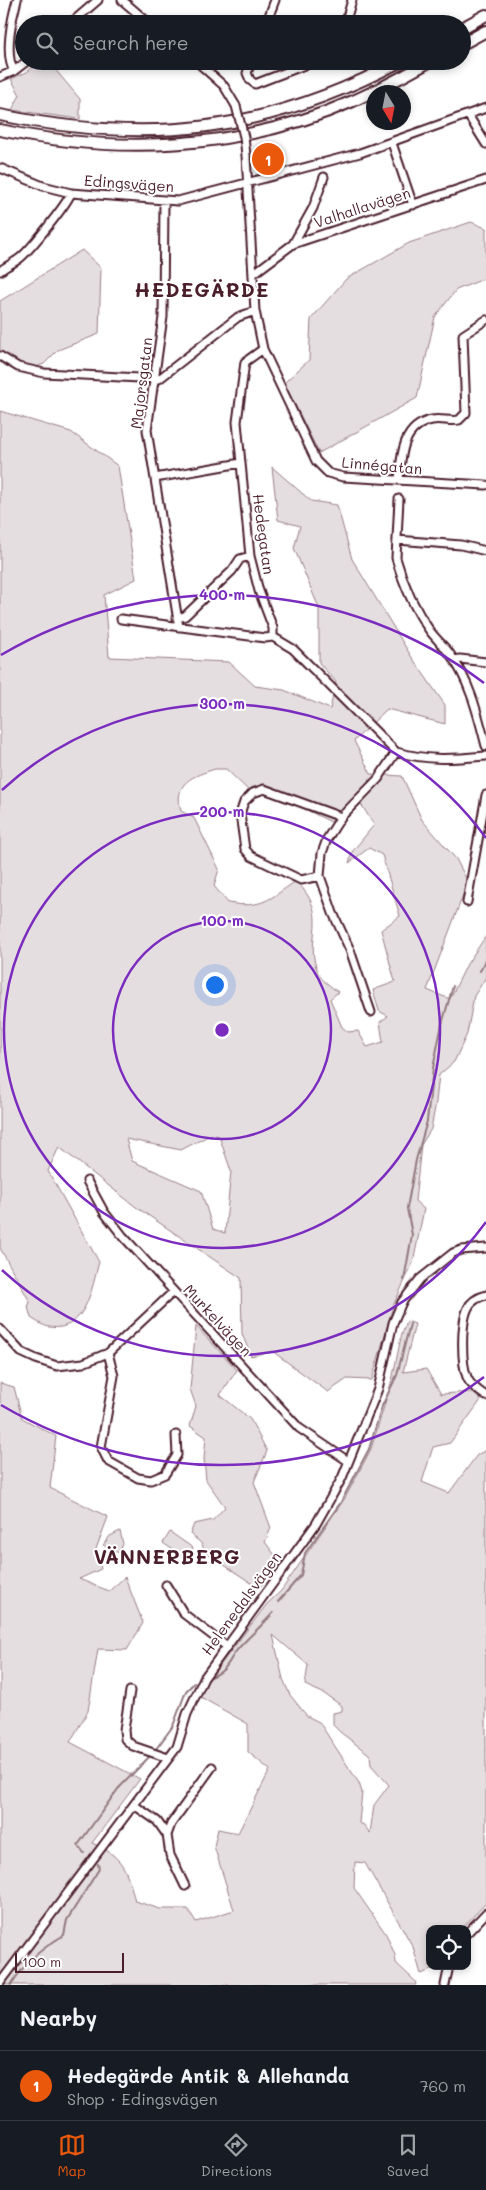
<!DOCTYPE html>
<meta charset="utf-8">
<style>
body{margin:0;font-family:Mali,sans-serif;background:#242831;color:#f1f3f6}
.controls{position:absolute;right:15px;bottom:15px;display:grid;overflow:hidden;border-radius:10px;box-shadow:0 2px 8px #0003}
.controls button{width:45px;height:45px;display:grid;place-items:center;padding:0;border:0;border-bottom:1px solid #363941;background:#171b24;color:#f1f3f6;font:25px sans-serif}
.compass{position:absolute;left:366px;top:85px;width:45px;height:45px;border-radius:50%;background:#171b24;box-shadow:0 2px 8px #0003;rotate:170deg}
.scale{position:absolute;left:15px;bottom:12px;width:109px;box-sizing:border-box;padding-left:5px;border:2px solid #4a1f2b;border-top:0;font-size:14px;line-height:18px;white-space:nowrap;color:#4a1f2b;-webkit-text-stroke:4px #fff;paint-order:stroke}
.you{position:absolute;left:214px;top:984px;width:18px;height:18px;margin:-12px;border:4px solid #fff;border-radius:50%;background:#1a73e8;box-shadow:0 0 0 8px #1a73e833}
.badge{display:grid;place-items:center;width:32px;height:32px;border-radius:50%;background:#ea580c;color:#fff;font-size:16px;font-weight:700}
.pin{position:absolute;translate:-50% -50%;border:2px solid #fff;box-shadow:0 1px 5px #0006}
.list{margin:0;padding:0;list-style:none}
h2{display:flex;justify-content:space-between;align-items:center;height:65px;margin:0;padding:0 20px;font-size:21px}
h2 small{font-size:16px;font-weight:400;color:#9ea1a6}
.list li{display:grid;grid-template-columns:32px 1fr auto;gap:15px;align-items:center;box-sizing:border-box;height:70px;padding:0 20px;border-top:1px solid #363941}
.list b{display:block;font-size:19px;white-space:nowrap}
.list p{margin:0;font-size:16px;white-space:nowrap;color:#9ea1a6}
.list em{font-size:16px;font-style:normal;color:#9ea1a6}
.icon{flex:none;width:28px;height:28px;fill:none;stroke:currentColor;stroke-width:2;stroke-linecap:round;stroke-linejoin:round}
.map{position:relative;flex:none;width:486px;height:1985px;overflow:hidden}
.search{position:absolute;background:#171b24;box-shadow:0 2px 8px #0003;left:15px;right:15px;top:15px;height:55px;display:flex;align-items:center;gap:12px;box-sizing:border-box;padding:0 18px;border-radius:28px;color:#9ea1a6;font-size:19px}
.sheet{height:135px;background:#171b24}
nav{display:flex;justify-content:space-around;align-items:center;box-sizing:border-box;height:70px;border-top:1px solid #363941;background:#171b24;font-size:14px;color:#9ea1a6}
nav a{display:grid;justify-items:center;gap:2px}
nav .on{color:#ea580c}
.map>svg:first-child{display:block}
</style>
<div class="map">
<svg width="486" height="1985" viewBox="0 0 486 1985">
<rect width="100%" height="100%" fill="#fff"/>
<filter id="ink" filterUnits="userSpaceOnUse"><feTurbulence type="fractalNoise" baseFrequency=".02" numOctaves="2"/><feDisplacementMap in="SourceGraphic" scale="10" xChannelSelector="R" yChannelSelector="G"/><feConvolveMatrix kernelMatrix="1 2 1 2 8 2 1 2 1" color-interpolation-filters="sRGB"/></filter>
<g filter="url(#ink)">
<path fill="#e5dee0" stroke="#987e86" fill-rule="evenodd" d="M40,61H48L80,99V119L12,110L20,95L11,79L27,72Z
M471,222L486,228V278L456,290L435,317L417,398L319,453L284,383L309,360L311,319L346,279L409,243Z
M82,250L101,268L99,334L58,350L44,364L36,367L17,363L0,353V301Z
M0,411L71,432L118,466L136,579L104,595L109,657L229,662L255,686L284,690L330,709L336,682L319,663V608L294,548L300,526L278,520L272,467L311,501L337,505L352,559L411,656L445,705V724L387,709L354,741L371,774L402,776L422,820L456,859L468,882L427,990L450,999L467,964L486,936V977L474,996L467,1034L454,1062L439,1075L436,1102L431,1129L421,1145L415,1201L424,1209L413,1263L393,1306L372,1380L347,1379L328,1392L272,1351L251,1356L242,1334L241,1278L136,1207L59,1147L48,1171L99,1262C92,1287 86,1333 49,1327C43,1326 36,1321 31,1318L28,1307L30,1302L0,1248ZM215,769H226L248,790L253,787L278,796L331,822L344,821L361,804L374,825L352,852L349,863L369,848L382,855L400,916L381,930L395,982L373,990L379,1011L388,1016L380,1022L383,1042L367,1047L358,1031L348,1032L342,1027L330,999L338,992C332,987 321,980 318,973C303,936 332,917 296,881C269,899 263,909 228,903L214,886L219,869L194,818L181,811C173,782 193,776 215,769ZM212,1134L219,1136L231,1171L225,1233L213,1229L201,1191L132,1161L126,1139L181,1150Z
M407,1321L415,1324L403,1372L426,1369L441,1394L472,1392L481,1400L450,1443L433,1447L422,1482L449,1493L477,1455L486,1450V1903L461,1929H430V1966H441L421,1974L413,1947L365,1863L355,1862L354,1888L386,1934L395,1955L396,1963L415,1981L416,1985H0V1383L14,1387L22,1418L56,1436L50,1488L108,1517L96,1549L101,1569L79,1579L109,1591L125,1577L143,1623L127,1650L98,1649L88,1711L70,1742L140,1779L92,1843C123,1856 127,1870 135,1901L160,1909H188L196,1922L234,1910L214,1846L218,1829L238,1833L270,1770L248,1752V1724L197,1695L267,1604L281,1591L345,1498L371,1449L392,1380L402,1333ZM273,1635L308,1665L305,1685L323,1693L342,1706V1711L333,1713V1725L340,1732L370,1755L371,1765L389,1785L374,1805L370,1833L364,1825L359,1823L362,1792L359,1783L319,1722L307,1716L290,1695L283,1679Z
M196,1326L237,1370L220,1395L250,1419L267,1451L254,1482L271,1528L265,1542L281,1563L259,1588L206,1553L201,1543L190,1534L194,1524L213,1520L225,1507L206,1480L204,1459L206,1437L190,1426L196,1406L190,1389Z
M120,1531L123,1544L119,1553L103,1545L110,1536Z
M170,1532L193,1548L186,1559L163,1543Z"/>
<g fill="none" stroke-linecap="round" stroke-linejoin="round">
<path stroke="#91787e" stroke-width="2" d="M480,971L486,960
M404,1280L412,1235L407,1208L416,1160L427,1121L433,1068L442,1024L453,986
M278,1602L301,1575L305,1553L341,1502L369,1449L382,1406L397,1375L410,1324
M211,1677C228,1670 227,1663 237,1650C248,1637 262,1626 273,1613
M156,1749L173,1726L186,1691L194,1683
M84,1853L78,1845L118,1789L150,1756
M11,1985C25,1962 41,1949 64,1935L67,1920L99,1869L98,1864"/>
<defs>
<path id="minor" d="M122,0L150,24
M70,24L98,0
M266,24L275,0
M345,24L352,0
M196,61L224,86L236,106
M252,61L247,73L250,80L255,84L315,61
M14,71C4,55 12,17 17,0
M0,77L14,71L27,61
M468,115L486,144
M392,143L413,205
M246,155L255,311L263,349L316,461L328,473L343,477L486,485
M0,168L43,186L71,193L178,201L360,153L486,108
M164,200L163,317L147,430L179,627
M293,244L313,208L324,177
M0,271C6,266 14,263 20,258C30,250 67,204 71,193
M253,274L293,244L486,180
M263,349L245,362L237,422L250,556L259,591L273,628V637L293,649L396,752C429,761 453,759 486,756
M0,356L18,367L44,373L159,379L238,317L255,311
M155,478L241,463
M399,480C401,456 402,426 432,420C441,418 450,422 459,420L466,413L463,335L486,320
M399,499L396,558C403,583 415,610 430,631C436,639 444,646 450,654C470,681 478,715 486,746
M397,540L461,545L486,551
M177,618L185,616L232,571L240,559L250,556
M121,619L265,638L273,637
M454,660L460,659L486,662
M320,876L301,880L251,856L245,849L240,814L244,802L253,793L264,789L341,817
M467,902L486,795
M371,1012L350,950L333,913L320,876L322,853L327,839L341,817L378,779L396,752
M87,1181L104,1212L122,1235L299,1428L348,1461
M486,1295C479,1297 471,1301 468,1308C461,1322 461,1363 467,1377C469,1384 480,1392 486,1396
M0,1329L21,1352L36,1359L57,1366L83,1363L108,1353L173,1292
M108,1353L114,1376L101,1447L108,1461L138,1478L151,1480L165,1474L177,1455L176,1435
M166,1585L184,1614L226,1646
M130,1691L124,1730L125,1739L133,1746L168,1758
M134,1805L157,1821L167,1835L170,1855L185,1886
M167,1835L171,1824L212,1767
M467,1933L486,1913
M0,1983L177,1747L187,1714L204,1678L316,1524L342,1478L378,1389L393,1323L402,1302L420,1279L453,1253L461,1250L486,1248
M445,1985L449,1966"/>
<path id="highway" d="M462,28L486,15
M462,44L486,31
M0,115C149,145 265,133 401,61
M0,130C118,155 242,150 353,101C380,89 406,75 431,61"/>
</defs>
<use href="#minor" stroke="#4a1f2b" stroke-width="11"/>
<use href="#highway" stroke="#4a1f2b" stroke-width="14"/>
<use href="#minor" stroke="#fff" stroke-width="7"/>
<use href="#highway" stroke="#fff" stroke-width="10"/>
<defs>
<path id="minor-bridge" d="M236,106L244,137L246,155"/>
</defs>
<use href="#minor-bridge" stroke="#4a1f2b" stroke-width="11" stroke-linecap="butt"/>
<use href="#minor-bridge" stroke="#fff" stroke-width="7"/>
</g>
</g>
<g fill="none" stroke="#7b2cbf" stroke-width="2.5">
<circle cx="222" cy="1030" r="109"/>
<circle cx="222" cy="1030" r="218"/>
<path d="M486 1222A326 326 0 0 1 2 1270M2 790A326 326 0 0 1 486 838"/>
<path d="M484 1377A435 435 0 0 1 1 1405M1 655A435 435 0 0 1 484 683"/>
</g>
<g text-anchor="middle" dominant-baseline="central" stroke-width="4" stroke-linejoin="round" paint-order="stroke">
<g font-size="15" fill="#4a1f2b" stroke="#fff">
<text transform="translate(129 183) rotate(4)">Edingsvägen</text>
<text transform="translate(362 207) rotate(-18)">Valhallavägen</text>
<text transform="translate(141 383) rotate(-83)">Majorsgatan</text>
<text transform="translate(382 465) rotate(5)">Linnégatan</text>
<text transform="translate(264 534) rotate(82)">Hedegatan</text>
<text transform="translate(218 1320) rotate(47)">Murkelvägen</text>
<text transform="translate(241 1603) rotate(-54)">Helenedalsvägen</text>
</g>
<g font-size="20" font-weight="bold" letter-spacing="1" fill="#4a1f2b" stroke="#fff">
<text x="202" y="289">HEDEGÄRDE</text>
<text x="167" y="1556">VÄNNERBERG</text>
</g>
</g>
<circle cx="222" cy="1030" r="8" fill="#7b2cbf" stroke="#fff" stroke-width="2.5"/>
<g font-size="15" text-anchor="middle" font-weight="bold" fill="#7b2cbf" stroke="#fff" stroke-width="4" stroke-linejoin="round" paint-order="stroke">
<text x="222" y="600">400 m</text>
<text x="222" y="709">300 m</text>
<text x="222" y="817">200 m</text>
<text x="222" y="926">100 m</text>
</g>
</svg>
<div class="controls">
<button><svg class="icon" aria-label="locate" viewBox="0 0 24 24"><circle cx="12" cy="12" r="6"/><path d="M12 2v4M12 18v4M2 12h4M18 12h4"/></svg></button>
</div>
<svg class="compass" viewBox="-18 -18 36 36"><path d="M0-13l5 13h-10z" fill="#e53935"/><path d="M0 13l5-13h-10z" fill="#9ea1a6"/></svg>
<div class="scale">100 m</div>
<div class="you"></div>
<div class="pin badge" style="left:268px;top:159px">1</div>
<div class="search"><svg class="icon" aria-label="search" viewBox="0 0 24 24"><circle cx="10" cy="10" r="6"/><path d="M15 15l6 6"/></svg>Search here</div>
</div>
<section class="sheet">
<h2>Nearby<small></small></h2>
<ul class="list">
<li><span class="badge">1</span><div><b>Hedegärde Antik &amp; Allehanda</b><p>Shop · Edingsvägen</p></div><em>760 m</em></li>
</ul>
</section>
<nav>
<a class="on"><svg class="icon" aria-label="map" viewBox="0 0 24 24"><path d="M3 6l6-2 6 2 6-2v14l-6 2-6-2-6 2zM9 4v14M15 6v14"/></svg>Map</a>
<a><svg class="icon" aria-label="directions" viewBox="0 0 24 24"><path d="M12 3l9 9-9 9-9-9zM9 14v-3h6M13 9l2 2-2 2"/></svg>Directions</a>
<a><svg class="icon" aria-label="saved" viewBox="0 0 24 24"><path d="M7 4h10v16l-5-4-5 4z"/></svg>Saved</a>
</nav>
